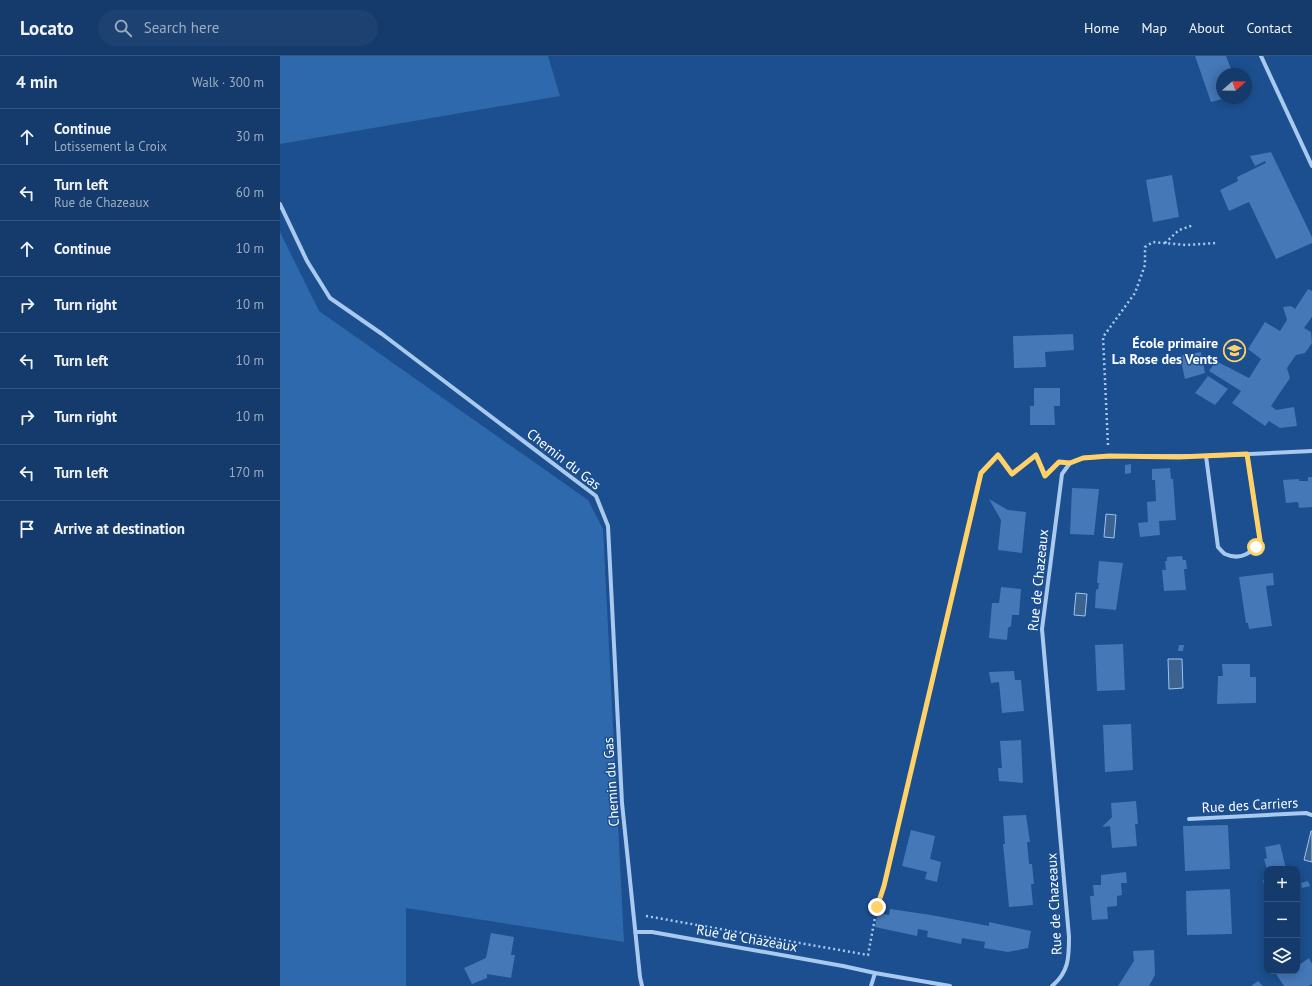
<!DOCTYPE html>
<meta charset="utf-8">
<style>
body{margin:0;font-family:"PT Sans",sans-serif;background:#1d4271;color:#f1f3f6}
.controls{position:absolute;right:12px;bottom:12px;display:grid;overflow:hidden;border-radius:8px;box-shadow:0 2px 10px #0003}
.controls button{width:36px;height:36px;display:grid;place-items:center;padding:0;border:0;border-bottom:1px solid #33557e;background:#143b6b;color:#f1f3f6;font:20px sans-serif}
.compass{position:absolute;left:936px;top:12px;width:36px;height:36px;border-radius:50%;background:#143b6b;box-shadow:0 2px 10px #0003;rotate:70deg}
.stop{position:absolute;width:12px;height:12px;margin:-9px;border:3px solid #ffd166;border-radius:50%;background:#fff}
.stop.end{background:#ffd166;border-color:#fff;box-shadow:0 1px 4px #0008}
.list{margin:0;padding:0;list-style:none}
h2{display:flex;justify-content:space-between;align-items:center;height:52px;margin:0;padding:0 16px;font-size:17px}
h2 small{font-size:13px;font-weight:400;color:#9dadc1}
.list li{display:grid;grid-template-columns:26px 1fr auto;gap:12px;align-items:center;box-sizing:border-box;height:56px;padding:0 16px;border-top:1px solid #33557e}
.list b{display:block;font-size:15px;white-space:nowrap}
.list p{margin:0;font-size:13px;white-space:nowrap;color:#9dadc1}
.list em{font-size:13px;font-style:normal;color:#9dadc1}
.icon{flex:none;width:22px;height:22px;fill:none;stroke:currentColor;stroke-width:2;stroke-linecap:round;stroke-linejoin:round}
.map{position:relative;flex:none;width:1032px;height:930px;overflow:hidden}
header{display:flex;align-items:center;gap:24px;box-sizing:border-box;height:56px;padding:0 20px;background:#143b6b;border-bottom:1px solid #33557e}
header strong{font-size:19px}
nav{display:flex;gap:22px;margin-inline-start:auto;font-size:14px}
.search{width:280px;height:36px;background:#1d4271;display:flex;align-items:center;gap:10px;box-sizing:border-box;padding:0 14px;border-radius:22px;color:#9dadc1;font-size:15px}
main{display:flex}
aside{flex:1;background:#143b6b}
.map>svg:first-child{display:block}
</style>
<header>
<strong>Locato</strong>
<div class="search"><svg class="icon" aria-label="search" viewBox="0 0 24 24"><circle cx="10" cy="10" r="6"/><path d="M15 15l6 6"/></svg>Search here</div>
<nav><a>Home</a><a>Map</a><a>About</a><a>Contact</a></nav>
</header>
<main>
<aside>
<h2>4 min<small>Walk · 300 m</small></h2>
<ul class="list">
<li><svg class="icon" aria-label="ahead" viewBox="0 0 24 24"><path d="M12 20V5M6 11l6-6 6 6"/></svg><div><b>Continue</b><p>Lotissement la Croix</p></div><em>30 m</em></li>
<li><svg class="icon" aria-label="left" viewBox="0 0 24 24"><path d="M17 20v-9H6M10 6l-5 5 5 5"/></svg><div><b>Turn left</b><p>Rue de Chazeaux</p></div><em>60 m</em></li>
<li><svg class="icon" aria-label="ahead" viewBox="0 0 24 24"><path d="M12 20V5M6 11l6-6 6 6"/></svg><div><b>Continue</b></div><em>10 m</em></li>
<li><svg class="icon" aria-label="right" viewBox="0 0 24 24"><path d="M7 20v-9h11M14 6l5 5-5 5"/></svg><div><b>Turn right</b></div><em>10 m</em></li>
<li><svg class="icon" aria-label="left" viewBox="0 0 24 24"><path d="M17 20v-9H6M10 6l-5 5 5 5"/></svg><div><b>Turn left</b></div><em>10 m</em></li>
<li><svg class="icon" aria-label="right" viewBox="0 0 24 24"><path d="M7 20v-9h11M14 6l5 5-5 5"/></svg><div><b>Turn right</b></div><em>10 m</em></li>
<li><svg class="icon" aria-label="left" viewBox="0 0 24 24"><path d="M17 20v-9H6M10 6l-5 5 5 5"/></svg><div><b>Turn left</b></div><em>170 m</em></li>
<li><svg class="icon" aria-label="arrive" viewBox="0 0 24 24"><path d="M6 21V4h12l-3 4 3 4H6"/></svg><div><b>Arrive at destination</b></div></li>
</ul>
</aside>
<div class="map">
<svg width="1032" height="930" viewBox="0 0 1032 930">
<rect width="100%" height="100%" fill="#1b4f8f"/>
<path fill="#2e69ad" d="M0,0H268L280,40L0,88Z
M0,176L39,255L308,444L323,473L344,886L126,852V930H0Z"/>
<path fill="#3c6290" stroke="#9cc4f0" d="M826,458L836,459L834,482L824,481Z
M796,537L807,538L805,560L794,559Z
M888,603H902L903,632L889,633Z
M1031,775H1032V806L1024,804Z"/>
<path fill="#4478b7" d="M915,0H946L953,18H942V43L931,46Z
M991,96L1032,181V187L996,203L969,146L949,155L940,134L958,125L957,121L986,107L985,105L975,110L970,100Z
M892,119L899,161L873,166L866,124Z
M1028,233L1032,235V261L1024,272L1031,276L1032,287L1025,297L1016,299L1007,312L1010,322L991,350L996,354L1014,351L1017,370L1000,372L989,365L985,370L952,347L961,335L929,315L936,305L969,322L981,303L968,293L985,266L1000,275L1007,264L1003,251L1011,250L1015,253Z
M793,278L794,294L765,296L766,311L734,312L733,280Z
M921,296L925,317L905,323L900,300Z
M928,320L948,333L935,349L915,337Z
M754,332H780V350H774L775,369H750V350H754Z
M851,408V417L845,418V409Z
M890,412L891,423H893L896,464L879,465L880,479L860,481L858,467L868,466L867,446L876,445L875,424H872V413Z
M1028,421H1032V451L1019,452L1018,446L1006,447L1003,424L1019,423V425H1028Z
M792,432L819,433L814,479L790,478Z
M709,443L728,454L746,456L742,497L718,494L721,464Z
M902,500L903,504H906L907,513H904L906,534L884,535L882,514H886L885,505H887V501Z
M819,505L843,507L836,554L815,552L816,533L818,534L819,527H817Z
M993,517L994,529L986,530L992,570L969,573L968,567H966L959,521Z
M721,531L741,533L739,559H732L731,570L728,572L727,584L709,582L712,547H719Z
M843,588L845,634L817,635L815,589Z
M899,589H904L903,595H898Z
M942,608H970V621H976V647L937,648L938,620H943Z
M734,615L735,624H741L744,655L722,657L719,626L711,627L709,616Z
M851,668L853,714L825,716L823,669Z
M741,684L743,727L719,725L718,712H722L720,685Z
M856,745L858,768H855L857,790L832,792L830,770L822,771L832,761L831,747Z
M746,759L750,786H747L749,808H752L754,828H751L753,849L729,851L723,788H725L723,760Z
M948,769L950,813L905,815L903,770Z
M631,774L655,780L650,803L661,806L657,826L645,823L647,816L622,810Z
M1000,788L1006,813H987L984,803L987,802L985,791Z
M846,816L847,827H841L842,839L837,840V850L827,851L828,863L812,864L810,840H814L813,829H821V819Z
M987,823V838H986L983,824Z
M1028,825L1030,830L1022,832L1021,827Z
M950,833L952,878L907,879L906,835Z
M610,853L651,859L709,870V866L751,875L748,892L728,896L704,892L705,886L682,882L681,888L647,881L648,875L638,873L637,880L595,871L598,857L609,859Z
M211,877L234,881L231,899H235L231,922L207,918V922L192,928L184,912L206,902Z
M874,894L875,919L869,930H838L854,905L853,895Z
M1029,902L1032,908V928L1029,930H1004L996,918L1001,915H1017V907L1019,909Z
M978,925L983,930H971Z"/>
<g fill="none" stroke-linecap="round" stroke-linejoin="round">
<path stroke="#a9c9ee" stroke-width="2.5" stroke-dasharray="2 3" stroke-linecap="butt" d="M885,187L899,174L914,169
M828,389L823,281L855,237L865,209V191L873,186L906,189L937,187
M366,860L588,899L597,851L604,830L701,417L718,399L732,418L756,399L765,420L771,415"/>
<path stroke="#a9c9ee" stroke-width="4" d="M981,0L1032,110
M0,148L27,205L50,242L102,278L316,440L328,470L342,747L360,921L362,930
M926,400L938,491C940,493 942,496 945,498C960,505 973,497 980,484L967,398
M909,763L1026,757L1032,759
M355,876H372L563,910L595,917L670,930
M591,930L595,917
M772,930C789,916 789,901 789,881L762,573L782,418L790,407L803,402L829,400H926L1032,395"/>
</g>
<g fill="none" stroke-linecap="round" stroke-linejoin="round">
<path stroke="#ffd166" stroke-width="5" d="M597,851L604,830L701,417L718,399L732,418L756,399L765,420L779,406L790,407L803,402L829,400L899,401L967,398L980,484L976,491"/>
</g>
<defs>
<symbol id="school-ring" viewBox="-11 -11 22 22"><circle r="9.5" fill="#1b4f8f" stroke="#ffd166" stroke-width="1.5"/><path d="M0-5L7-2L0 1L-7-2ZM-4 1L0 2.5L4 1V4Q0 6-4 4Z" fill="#ffd166"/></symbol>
</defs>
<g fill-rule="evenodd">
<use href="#school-ring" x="942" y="282" width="25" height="25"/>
</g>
<g text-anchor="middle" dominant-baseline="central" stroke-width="3" stroke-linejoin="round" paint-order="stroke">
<g font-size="14" font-weight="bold" fill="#fff" stroke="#1b4f8f" text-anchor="end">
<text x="938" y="287">École primaire<tspan x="938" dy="16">La Rose des Vents</tspan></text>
</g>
<g font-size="14" fill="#fff" stroke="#1b4f8f">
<text transform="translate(284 403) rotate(38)">Chemin du Gas</text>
<text transform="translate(758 524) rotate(-84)">Rue de Chazeaux</text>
<text transform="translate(331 726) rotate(-94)">Chemin du Gas</text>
<text transform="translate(970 749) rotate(-3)">Rue des Carriers</text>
<text transform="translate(774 848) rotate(-93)">Rue de Chazeaux</text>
<text transform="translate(467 882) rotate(10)">Rue de Chazeaux</text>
</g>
</g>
</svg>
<div class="controls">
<button>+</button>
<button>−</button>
<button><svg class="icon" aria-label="layers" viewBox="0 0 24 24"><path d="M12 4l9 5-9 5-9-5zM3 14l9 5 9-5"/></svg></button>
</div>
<svg class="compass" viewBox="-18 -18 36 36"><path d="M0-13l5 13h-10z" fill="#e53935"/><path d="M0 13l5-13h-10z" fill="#9dadc1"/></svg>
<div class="stop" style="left:976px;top:491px"></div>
<div class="stop end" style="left:597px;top:851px"></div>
</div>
</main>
